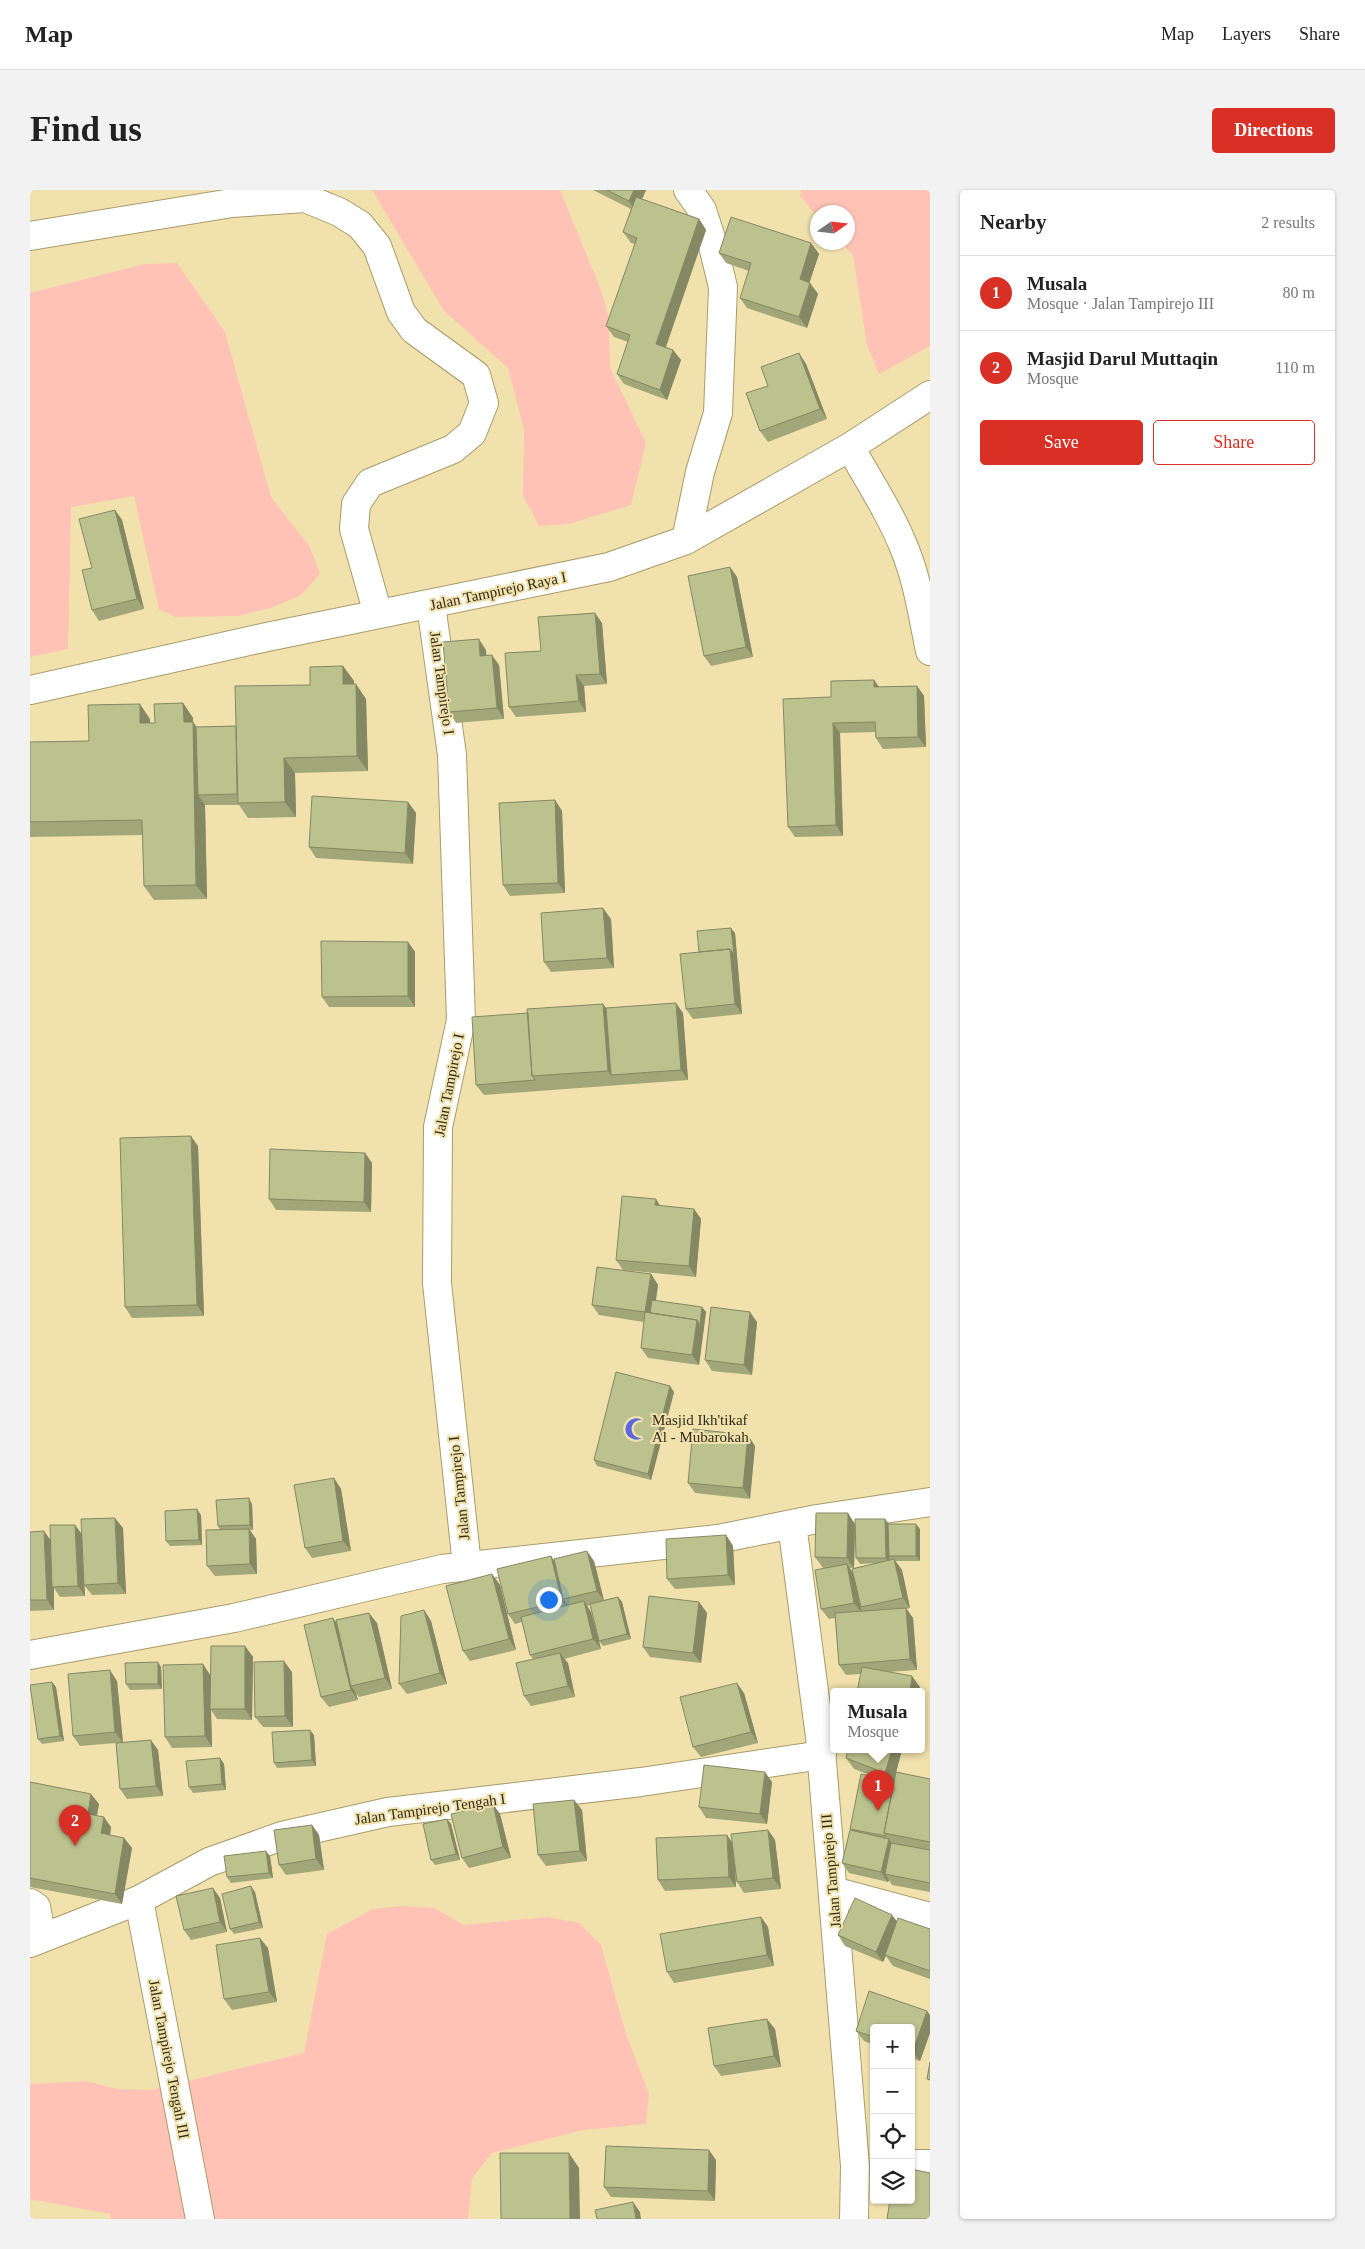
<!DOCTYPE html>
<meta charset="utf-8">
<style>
body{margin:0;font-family:Georgia,serif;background:#f2f2f2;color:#222}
.controls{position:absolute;right:15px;bottom:15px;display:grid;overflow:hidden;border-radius:5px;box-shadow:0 1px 4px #0004}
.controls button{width:45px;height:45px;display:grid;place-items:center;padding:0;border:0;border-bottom:1px solid #e0e0e0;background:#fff;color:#222;font:25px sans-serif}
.compass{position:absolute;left:780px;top:15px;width:45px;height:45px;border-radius:50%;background:#fff;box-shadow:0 1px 4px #0004;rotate:76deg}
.you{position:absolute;left:518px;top:1409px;width:18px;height:18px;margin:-12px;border:4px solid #fff;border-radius:50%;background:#1a73e8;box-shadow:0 0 0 8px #1a73e833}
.badge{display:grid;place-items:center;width:32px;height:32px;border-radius:50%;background:#d93025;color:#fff;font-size:16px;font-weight:700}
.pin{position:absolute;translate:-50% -41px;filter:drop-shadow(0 1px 2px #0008)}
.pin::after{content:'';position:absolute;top:26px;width:18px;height:15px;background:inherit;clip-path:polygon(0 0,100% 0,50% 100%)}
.popup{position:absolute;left:800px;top:1498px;width:95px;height:65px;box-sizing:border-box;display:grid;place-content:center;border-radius:5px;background:#fff;filter:drop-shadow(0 1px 4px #0005);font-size:16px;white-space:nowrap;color:#767676}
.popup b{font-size:19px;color:#222}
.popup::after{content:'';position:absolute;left:50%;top:100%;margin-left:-10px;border:10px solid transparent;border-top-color:#fff}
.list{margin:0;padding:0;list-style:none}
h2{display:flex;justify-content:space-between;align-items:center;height:65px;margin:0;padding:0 20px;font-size:21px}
h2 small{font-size:16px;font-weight:400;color:#767676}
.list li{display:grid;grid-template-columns:32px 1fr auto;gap:15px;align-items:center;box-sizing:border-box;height:75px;padding:0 20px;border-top:1px solid #e0e0e0}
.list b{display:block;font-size:19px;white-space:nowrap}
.list p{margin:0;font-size:16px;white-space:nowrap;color:#767676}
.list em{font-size:16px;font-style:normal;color:#767676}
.actions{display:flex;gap:10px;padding:15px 20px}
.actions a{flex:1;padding:11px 0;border:1px solid #d93025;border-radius:5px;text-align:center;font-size:18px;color:#d93025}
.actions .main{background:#d93025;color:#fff}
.icon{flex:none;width:28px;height:28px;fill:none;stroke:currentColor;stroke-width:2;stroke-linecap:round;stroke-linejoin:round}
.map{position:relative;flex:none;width:900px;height:2029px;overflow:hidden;border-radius:5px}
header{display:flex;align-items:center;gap:30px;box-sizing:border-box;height:70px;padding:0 25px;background:#fff;border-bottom:1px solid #e0e0e0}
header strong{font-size:24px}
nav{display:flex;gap:28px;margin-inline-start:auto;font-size:18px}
.intro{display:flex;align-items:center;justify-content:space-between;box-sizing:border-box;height:120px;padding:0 30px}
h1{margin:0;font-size:35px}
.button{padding:12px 22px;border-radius:5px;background:#d93025;color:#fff;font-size:18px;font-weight:700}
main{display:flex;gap:30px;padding:0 30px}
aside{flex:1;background:#fff;border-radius:5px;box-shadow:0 1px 4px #0004}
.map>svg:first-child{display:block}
</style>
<header>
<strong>Map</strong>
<nav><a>Map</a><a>Layers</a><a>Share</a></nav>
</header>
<div class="intro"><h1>Find us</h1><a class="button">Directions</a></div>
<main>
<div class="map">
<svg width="900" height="2029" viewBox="0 0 900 2029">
<rect width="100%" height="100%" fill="#f1e2ad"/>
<path fill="#ffc2b4" d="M342,0H530L571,100L579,130L580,178L616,253L601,315L539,334L509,336L493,306L494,240L478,178L414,121Z
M771,0H900V156L849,184L837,155L823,65L811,53L818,52V22H788L787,26L770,6Z
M147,73L195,142L241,307L280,357L290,384L270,406L240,418L208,426L145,427L129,419L104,306L41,317L38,459L0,467V103L115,74Z
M372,1716L404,1718L434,1735L518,1727L549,1733L571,1755L596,1844L619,1904L616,1934L553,1940L462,1963L442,1988L438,2029H81L80,2024L0,2009V1894L56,1891L87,1899L121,1900L274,1863L297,1744L343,1719Z"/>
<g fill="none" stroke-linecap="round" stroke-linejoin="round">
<defs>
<path id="minor" d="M266,0L275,8L309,22L330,35L347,56L371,122L384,140L446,185L454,213L442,243L423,259L340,293L326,314L324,339L348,424
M0,46L202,13L275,8
M820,257C839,291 861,324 875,360C888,392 893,427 900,461
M656,350L670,282L688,223L693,97L681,48L672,20L658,0
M401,415L422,565L431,830L408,937L407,1093L437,1376
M0,500L237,447L579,377L656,350L820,257L900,205
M762,1334L790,1547L825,1976L824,2029
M0,1465L204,1428L412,1379L688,1349L787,1329L900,1312
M803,1701L900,1727
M109,1710L170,2029
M0,1713L6,1717L12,1748
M0,1753L109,1710L179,1672L252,1646L358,1622L611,1592L792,1565
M881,1974H900"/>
</defs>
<use href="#minor" stroke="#aa9b69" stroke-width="30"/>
<use href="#minor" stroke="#fff" stroke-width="28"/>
</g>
<path fill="#a2a77a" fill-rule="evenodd" d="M563,0H616L612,9L669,29L676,40L636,157L643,160L651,170L637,210L594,194L587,184L598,152L584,147L576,136L605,54L601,53L593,42L601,19Z
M781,53L789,64L779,93H780L788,104L777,138L717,118L710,108L719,81L696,73L689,63Z
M769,163L776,174L797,229L738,252L730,241L738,196Z
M85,320L92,330L114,419L69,431L62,420V378Z
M700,377L707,387L723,467L681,476L674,466Z
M572,433L577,494L554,496L556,522L486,527L479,517L511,461Z
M456,460V465L469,475L474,529L426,533L419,522Z
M313,476L324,491V494L336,509L338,581L265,583L266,627L218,628L209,615H175L177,709L124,710L114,696L113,645L0,647V552L59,551L120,529V533H125L153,513L163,528V532L166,537L206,536Z
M844,490L849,497L887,496L894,506L896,557L853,559L846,548L845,542L810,543L813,646L765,647L758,637L801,507Z
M525,610L532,621L535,703L480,706L473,695Z
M378,612L386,623L383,674L286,668L279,657Z
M581,729L584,778L521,782L514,772Z
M705,743L712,824L663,829L656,819L669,762Z
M378,752L385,762V817H299L292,807Z
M573,814L576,818L653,823L658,890L454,905L446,895L498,823Z
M168,956L174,1126L102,1128L95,1117Z
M335,963L342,973L341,1022L246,1020L239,1009Z
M664,1019L671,1029L666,1087L593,1080L586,1070Z
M621,1084L628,1095L626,1111L672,1117L676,1122L669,1175L618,1168L611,1158L614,1132L569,1125L562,1115Z
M727,1132L722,1185L682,1181L675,1170Z
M644,1202L621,1290L567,1276L564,1270Z
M725,1256L720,1309L665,1303L658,1293Z
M304,1288L311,1299L321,1361L282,1368L275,1358Z
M222,1314L223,1340H220L226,1349L227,1384L185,1386L177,1376L190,1340L188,1336Z
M171,1325L172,1355L140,1356L136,1351Z
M825,1334H859L890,1339V1371H865L872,1380L880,1418L876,1419L883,1428L887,1480L859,1482L890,1497L830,1484L816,1485L809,1475L805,1428L799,1429L791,1419L798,1378H793L785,1367ZM825,1338L826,1368L830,1374L847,1373L824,1378ZM820,1378H824L823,1383Z
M45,1335L52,1344L93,1338L96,1404L62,1405L54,1395L55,1406L30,1407L24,1398V1420L0,1421V1342L20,1350Z
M696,1345L703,1356L705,1395L645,1399L637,1389Z
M524,1370L564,1371L574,1410L588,1407L592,1412L601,1449L573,1456L569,1451L560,1415L557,1416L561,1422L571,1459L534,1469L538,1473L545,1507L501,1516L494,1506L503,1469L500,1465L492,1432L485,1434L478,1424Z
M462,1384L470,1395L486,1460L440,1471L433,1461Z
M669,1412L677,1423L671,1473L620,1467L613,1457Z
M394,1420L401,1431L417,1494L377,1504L369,1494Z
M307,1433H347L362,1499L329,1507L326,1503L328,1510L299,1517L291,1507Z
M215,1456L223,1467L222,1530L187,1529L181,1520L182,1557L142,1558L135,1547L173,1474L180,1485Z
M131,1477L132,1499L100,1500L96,1494Z
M262,1482L263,1537H233L225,1527Z
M87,1491L93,1553L128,1560L133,1606L97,1609L90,1599L86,1553L50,1556L43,1546Z
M26,1497L34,1551L12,1554L8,1549Z
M714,1503L728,1553L671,1567L663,1557Z
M284,1545L286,1576L247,1578L244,1573Z
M872,1560L866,1582L900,1589V1702L862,1695L859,1690L858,1692L819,1683L812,1673L821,1640L820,1639L845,1587L824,1579L816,1568Z
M190,1568L194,1574L196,1600L163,1603L159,1597Z
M0,1592L69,1614L67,1626L81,1637L80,1645L94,1648L102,1658L92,1714L0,1697Z
M742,1592L737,1634L676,1628L669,1617Z
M544,1610L552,1620L557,1671L516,1676L508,1665Z
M470,1624L481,1668L439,1678L432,1668Z
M417,1629L421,1634L430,1670L405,1675L401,1670Z
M282,1635L289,1645L294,1680L256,1685L249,1675Z
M738,1640L745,1650L751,1699L714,1703L707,1692L705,1681L706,1697L635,1701L628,1690L702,1653Z
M240,1666L243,1688L201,1693L197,1687Z
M225,1702L233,1738L204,1744L200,1739Z
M190,1708L197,1742L161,1750L154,1740Z
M731,1727L738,1737L744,1776L644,1793L637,1782Z
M867,1731L900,1739V1789L863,1776L856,1766L853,1772L815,1756L808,1745Z
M238,1758L247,1812L202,1820L194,1809Z
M900,1825V1843L890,1871L881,1868V1838H844V1855L834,1851L826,1841Z
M745,1839L751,1877L691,1886L684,1876Z
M686,1970L685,2011L581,2007L574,1997Z"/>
<path fill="#848863" d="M604,0H616L606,22L599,11Z
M669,29L676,40L633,165L626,154Z
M781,53L789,64L777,100L770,89Z
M780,93L788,104L777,138L769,127Z
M643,160L651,170L637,210L630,200Z
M769,163L776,174L797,229L790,219Z
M85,320L92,330L114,419L107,409Z
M700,377L707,387L723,467L716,457Z
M565,423L572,433L577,494L570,484Z
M449,449L456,460L457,476L450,466Z
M462,465L469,475L474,529L467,518Z
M313,476L324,491V509L313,494Z
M546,485L554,496L556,522L549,511Z
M844,490L851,500L844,497Z
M326,494L336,509L338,581L327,566Z
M887,496L894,506L896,557L888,547Z
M153,513L163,528V532L174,547L168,605L175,615L177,709L166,695L154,532Z
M110,514L120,529L121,548L110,533Z
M803,533L810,543L813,646L806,635Z
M254,568L265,583L266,627L255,612Z
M525,610L532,621L535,703L528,693Z
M378,612L386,623L383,674L375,663Z
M573,718L581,729L584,778L577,768Z
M701,738L705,743L712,824L705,814L700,759Z
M378,752L385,762V817L378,806Z
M646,813L653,823L658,890L651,880Z
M573,814L583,828L581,885L578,881Z
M161,946L168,956L174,1126L167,1115Z
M335,963L342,973L341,1022L334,1012Z
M626,1009L633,1020L625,1015Z
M664,1019L671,1029L666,1087L659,1076Z
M621,1084L628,1095L623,1128L615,1122Z
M672,1117L676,1122L669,1175L662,1165L667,1130Z
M720,1122L727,1132L722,1185L714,1175Z
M640,1196L644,1202L621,1290L618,1284Z
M718,1245L725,1256L720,1309L713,1298Z
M304,1288L311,1299L321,1361L313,1351Z
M219,1308L222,1314L223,1340L220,1335Z
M167,1319L171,1325L172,1355L169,1350Z
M818,1323L825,1334L824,1378L817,1368Z
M85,1328L93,1338L96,1404L88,1393Z
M855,1329L859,1334V1373L856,1368Z
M886,1334L890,1339V1371L886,1366Z
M45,1335L52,1345L55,1406L48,1396Z
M219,1339L226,1349L227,1384L220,1374Z
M14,1341L22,1352V1397L24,1398V1420L17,1410Z
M696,1345L703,1356L705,1395L698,1385Z
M557,1361L564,1371L574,1411L567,1401Z
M521,1366L528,1376L533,1409L538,1416L539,1421L532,1411Z
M864,1369L872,1380L880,1418L873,1408Z
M817,1374L824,1385L832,1423L824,1413Z
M462,1384L470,1395L486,1460L479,1449Z
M588,1407L592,1412L601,1449L597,1444Z
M554,1411L561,1422L571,1459L563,1449Z
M669,1412L677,1423L671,1473L663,1463Z
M876,1418L883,1428L887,1480L880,1469Z
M394,1420L401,1431L417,1494L410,1483Z
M339,1423L347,1433L362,1499L355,1488Z
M303,1428L311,1439L321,1496L326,1503L328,1510L321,1500Z
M215,1456L223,1467L222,1530L215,1519Z
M530,1463L538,1473L545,1507L538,1496Z
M254,1471L262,1482L263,1537L255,1526Z
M128,1472L131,1477L132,1499L128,1494Z
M173,1474L180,1485V1519L181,1520L182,1557L175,1546Z
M80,1480L87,1491L93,1553L85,1542Z
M882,1486L890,1497L889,1502H880Z
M22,1492L26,1497L34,1551L30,1546Z
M707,1493L714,1503L728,1553L721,1542Z
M280,1540L284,1545L286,1576L282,1570Z
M121,1550L128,1560L133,1606L126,1596Z
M862,1560H872L863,1594L855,1583Z
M190,1568L194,1574L196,1600L192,1594Z
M735,1582L742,1592L737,1634L730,1624Z
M61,1604L69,1614L65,1634L58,1624Z
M544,1610L552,1620L557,1671L550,1661Z
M463,1614L470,1624L481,1668L473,1657Z
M74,1627L81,1637L79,1654L71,1643Z
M417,1629L421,1634L430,1670L426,1664Z
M282,1635L289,1645L294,1680L286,1669Z
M738,1640L745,1650L751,1699L743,1688Z
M697,1645L704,1655L706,1697L699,1687Z
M94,1648L102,1658L92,1714L85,1704Z
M859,1649L866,1660L855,1684L859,1690L858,1692L851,1682Z
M236,1661L240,1666L243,1688L239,1683Z
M221,1696L225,1702L233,1738L229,1732Z
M183,1698L190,1708L197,1742L190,1732Z
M862,1725L870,1735L853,1772L846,1762Z
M731,1727L738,1737L744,1776L737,1765Z
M230,1748L238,1758L247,1812L239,1802Z
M897,1821L900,1825V1843L890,1871L883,1861Z
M737,1829L745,1839L751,1877L744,1866Z
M679,1960L686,1970L685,2011L678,2001Z
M539,1963L549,1978L550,2029H540Z
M603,2012L610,2022L611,2029H606Z"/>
<path fill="#bcc28e" stroke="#848863" d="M577,0H604L599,11Z
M606,7L669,29L626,154L643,160L630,200L587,184L600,145L576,136L607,48L593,42Z
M701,27L781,53L770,89L780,93L769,127L710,108L721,73L689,63Z
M769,163L790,219L730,241L716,203L738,196L731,177Z
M85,320L107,409L62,420L52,380L62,378L49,329Z
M700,377L716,457L674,466L658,386Z
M565,423L570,484L546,485L549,511L479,517L475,463L511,461L508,427Z
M449,449L450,466L462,465L467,518L419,522L413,452Z
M313,476V494H326L327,566L254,568L255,612L208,613L205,496L280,495V477Z
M844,490V497L887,496L888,547L846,548L845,532L803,533L806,635L758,637L753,509L801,507V491Z
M153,513L154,532H163L166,695L114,696L112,630L0,632V552L59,551L58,515L110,514V533H125L124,514Z
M206,536L207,604L168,605L166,537Z
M282,606L378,612L375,663L279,657Z
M525,610L528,693L473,695L469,613Z
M573,718L577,768L514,772L511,723Z
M701,738L704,764L700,759L669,762L667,741Z
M291,751L378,752V806L292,807Z
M700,759L705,814L656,819L650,764Z
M646,813L651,880L581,885L576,818Z
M573,814L578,881L502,886L497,819Z
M498,823L502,886L505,890L446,895L442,827Z
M161,946L167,1115L95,1117L90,948Z
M240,959L335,963L334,1012L239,1009Z
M592,1006L626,1009L625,1015L664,1019L659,1076L586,1070Z
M567,1077L621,1084L615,1122L667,1130L662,1165L611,1158L615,1122L562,1115Z
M622,1110L672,1117L670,1135L667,1130L620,1123Z
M681,1117L720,1122L714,1175L675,1170Z
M586,1182L640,1196L618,1284L564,1270Z
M663,1239L718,1245L713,1298L658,1293Z
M304,1288L313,1351L275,1358L264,1295Z
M219,1308L220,1335L188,1336L186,1310Z
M167,1319L169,1350L136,1351L135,1321Z
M786,1323H818L817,1368L785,1367Z
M85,1328L88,1393L54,1395L51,1329Z
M825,1329H855L856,1368H826Z
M858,1334H886V1366H859Z
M20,1335H45L48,1396L22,1397Z
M219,1339L220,1374L177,1376L176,1340Z
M14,1341L17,1410H0V1342Z
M696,1345L698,1385L637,1389L636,1349Z
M557,1361L567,1401L533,1409L524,1369Z
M521,1366L532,1411L478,1424L467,1379Z
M864,1369L873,1408L831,1417L822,1379Z
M817,1374L824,1413L791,1419L785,1380Z
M462,1384L479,1449L433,1461L416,1396Z
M619,1406L669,1412L663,1463L613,1457Z
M588,1407L597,1444L569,1451L560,1414Z
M554,1411L563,1449L500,1465L491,1427Z
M876,1418L880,1469L809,1475L805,1423Z
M394,1420L410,1483L369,1494L371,1426Z
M339,1423L355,1488L321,1496L306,1430Z
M303,1428L321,1500L291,1507L274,1435Z
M181,1456H215V1519H180Z
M530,1463L538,1496L494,1506L486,1473Z
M254,1471L255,1526L225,1527L224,1472Z
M128,1472V1494H96L95,1473Z
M173,1474L175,1546L135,1547L133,1475Z
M832,1477L882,1486L880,1502H827Z
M80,1480L85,1542L43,1546L38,1484Z
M22,1492L30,1546L8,1549L0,1495Z
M707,1493L721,1542L663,1557L650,1507Z
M280,1540L282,1570L244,1573L242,1542Z
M121,1550L126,1596L90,1599L86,1553Z
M818,1560H862L855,1583L816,1568Z
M190,1568L192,1594L159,1597L156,1571Z
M674,1575L735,1582L730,1624L669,1617Z
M866,1582L900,1589V1652L854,1643Z
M831,1584L864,1591L854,1643L856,1646L820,1639Z
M0,1592L61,1604L58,1624L74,1627L71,1643L94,1648L85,1704L0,1688Z
M544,1610L550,1661L508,1665L503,1614Z
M463,1614L473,1657L432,1668L421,1624Z
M417,1629L426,1664L401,1670L393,1634Z
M282,1635L286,1669L249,1675L244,1640Z
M738,1640L743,1688L707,1692L701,1644Z
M820,1640L859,1649L851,1682L812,1673Z
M697,1645L699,1687L628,1690L626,1648Z
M861,1653L900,1660V1693L855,1684Z
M236,1661L239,1683L197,1687L194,1666Z
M221,1696L229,1732L200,1739L192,1704Z
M183,1698L190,1732L154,1740L146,1706Z
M825,1708L862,1725L846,1762L808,1745Z
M731,1727L737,1765L637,1782L630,1744Z
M868,1728L900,1739V1781L855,1765Z
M230,1748L239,1802L194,1809L186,1755Z
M839,1801L897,1821L883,1861L881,1860V1838H844V1847L826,1841Z
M737,1829L744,1866L684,1876L678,1838Z
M900,1872V1890L897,1889Z
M576,1956L679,1960L678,2001L574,1997Z
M470,1963H539L540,2029H471Z
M881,1979L900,1983V2029H857L860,2010H881Z
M603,2012L606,2029H567L565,2020Z"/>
<defs>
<symbol id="mosque-bare" viewBox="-9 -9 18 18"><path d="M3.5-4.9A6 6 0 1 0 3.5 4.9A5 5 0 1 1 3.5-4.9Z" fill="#5a69e0" stroke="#f1e2ad" stroke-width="2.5" paint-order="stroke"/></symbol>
</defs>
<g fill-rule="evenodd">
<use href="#mosque-bare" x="590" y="1223" width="32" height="32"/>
</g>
<g text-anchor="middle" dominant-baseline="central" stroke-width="4" stroke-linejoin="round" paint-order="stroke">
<g font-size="15" fill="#302a16" stroke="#f1e2ad">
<text transform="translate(468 401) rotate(-12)">Jalan Tampirejo Raya I</text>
<text transform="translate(412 493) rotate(82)">Jalan Tampirejo I</text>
<text transform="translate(419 895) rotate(-79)">Jalan Tampirejo I</text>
<text transform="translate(429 1298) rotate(-96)">Jalan Tampirejo I</text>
<text transform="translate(400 1619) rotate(-8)">Jalan Tampirejo Tengah I</text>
<text transform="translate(801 1681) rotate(-95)">Jalan Tampirejo III</text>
<text transform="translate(139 1869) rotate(79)">Jalan Tampirejo Tengah III</text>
</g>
<g font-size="15" fill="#302a16" stroke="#f1e2ad" text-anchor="start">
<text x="622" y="1230">Masjid Ikh'tikaf<tspan x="622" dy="17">Al - Mubarokah</tspan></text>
</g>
</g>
</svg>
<div class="controls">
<button>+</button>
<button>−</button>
<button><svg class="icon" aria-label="locate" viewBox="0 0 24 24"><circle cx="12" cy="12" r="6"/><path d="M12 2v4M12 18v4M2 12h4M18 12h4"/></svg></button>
<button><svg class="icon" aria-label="layers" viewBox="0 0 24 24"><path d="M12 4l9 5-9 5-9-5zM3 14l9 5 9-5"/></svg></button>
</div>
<svg class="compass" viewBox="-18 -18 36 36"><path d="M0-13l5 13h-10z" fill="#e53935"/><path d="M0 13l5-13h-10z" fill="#767676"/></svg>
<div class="you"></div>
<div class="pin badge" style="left:848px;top:1621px">1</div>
<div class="popup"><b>Musala</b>Mosque</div>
<div class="pin badge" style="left:45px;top:1656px">2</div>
</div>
<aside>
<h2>Nearby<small>2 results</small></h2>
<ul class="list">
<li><span class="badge">1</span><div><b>Musala</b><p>Mosque · Jalan Tampirejo III</p></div><em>80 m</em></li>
<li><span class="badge">2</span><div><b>Masjid Darul Muttaqin</b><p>Mosque</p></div><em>110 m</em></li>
</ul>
<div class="actions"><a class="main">Save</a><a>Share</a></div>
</aside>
</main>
